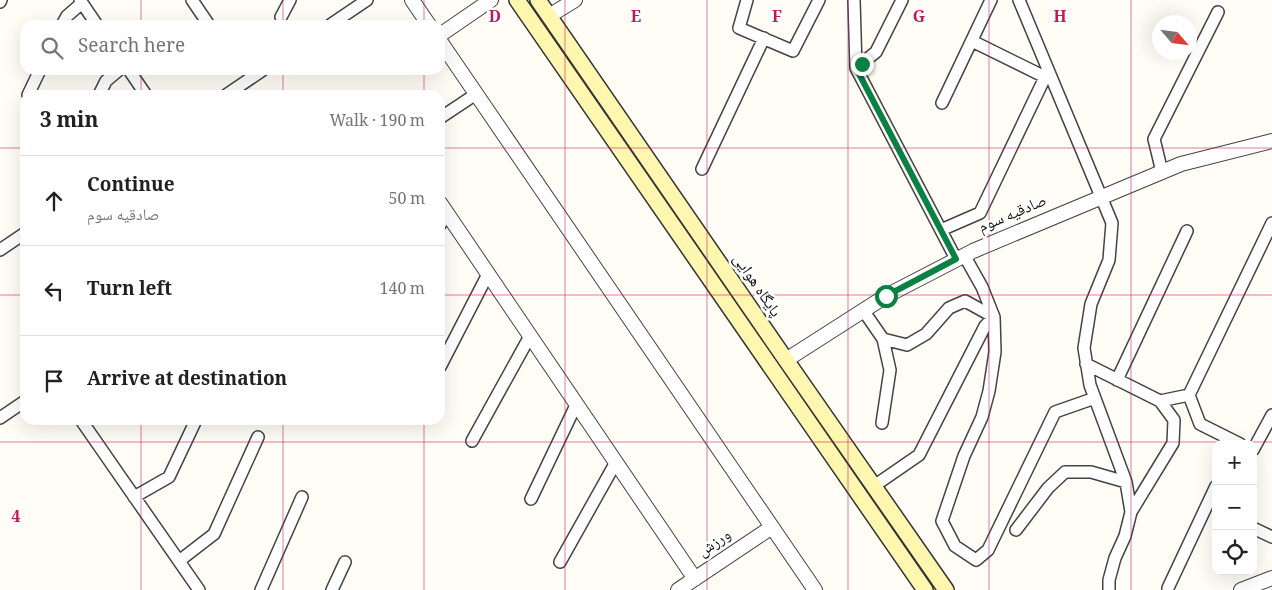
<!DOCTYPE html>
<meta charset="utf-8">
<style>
body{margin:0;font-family:Georgia,"Noto Naskh Arabic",serif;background:#f6f6f6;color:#202124}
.controls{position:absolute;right:15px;bottom:15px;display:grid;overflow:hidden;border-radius:10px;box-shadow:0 5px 20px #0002}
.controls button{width:45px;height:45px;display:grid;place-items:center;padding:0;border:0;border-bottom:1px solid #e0e0e0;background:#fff;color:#202124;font:25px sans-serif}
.compass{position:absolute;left:1152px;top:15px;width:45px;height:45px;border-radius:50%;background:#fff;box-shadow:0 5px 20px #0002;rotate:118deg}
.stop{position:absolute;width:15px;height:15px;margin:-11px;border:4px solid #0b8043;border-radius:50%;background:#fff}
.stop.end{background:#0b8043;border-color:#fff;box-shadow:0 1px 5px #0008}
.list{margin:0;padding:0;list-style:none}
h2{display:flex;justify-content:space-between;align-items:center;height:65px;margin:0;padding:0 20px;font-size:21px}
h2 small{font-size:16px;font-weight:400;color:#757577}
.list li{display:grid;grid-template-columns:32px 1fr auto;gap:15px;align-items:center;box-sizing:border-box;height:90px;padding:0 20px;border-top:1px solid #e0e0e0}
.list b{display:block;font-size:19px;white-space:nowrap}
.list p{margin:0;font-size:16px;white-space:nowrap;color:#757577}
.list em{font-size:16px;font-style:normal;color:#757577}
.icon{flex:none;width:28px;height:28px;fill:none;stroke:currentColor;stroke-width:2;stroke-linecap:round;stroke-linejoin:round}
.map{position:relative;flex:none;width:1272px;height:590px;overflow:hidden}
.search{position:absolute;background:#fff;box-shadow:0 5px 20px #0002;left:20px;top:20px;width:425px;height:55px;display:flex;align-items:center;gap:12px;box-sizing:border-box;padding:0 18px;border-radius:15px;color:#757577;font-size:19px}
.panel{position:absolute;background:#fff;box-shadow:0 5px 20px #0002;left:20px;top:90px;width:425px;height:335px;border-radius:15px}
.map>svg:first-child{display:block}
</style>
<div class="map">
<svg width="1272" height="590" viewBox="0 0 1272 590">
<rect width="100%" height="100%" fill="#fffdf5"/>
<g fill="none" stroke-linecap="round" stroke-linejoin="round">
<defs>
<path id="minor" d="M80,0L97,25
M192,0L209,25
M747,0L739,28L793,51L819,0
M854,0L856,68L956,259
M1019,0L1112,223L1109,260L1091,304L1084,348L1090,385L1126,482L1131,512L1125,536L1115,558L1109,580V590
M0,2L1,0
M281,17L290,0
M62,25L67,16L82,3
M330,25L367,0
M972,41L1045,77
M856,68L876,52L902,0
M129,70L146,95
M28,95L40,70
M99,95L106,81L119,70
M226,95L263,70
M942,103L991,0
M440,118L476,94
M702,169L764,38
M1162,172L1154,139L1218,12
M440,225L446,213
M941,230L980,213L1048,71
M0,250L25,233
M964,255L982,287L994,317L995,352L989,391L982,417L964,456L942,521L955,546L976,560L988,550L1055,412L1095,398
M863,310L883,339L890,370L882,423
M1086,364L1160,401L1174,420L1173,443L1131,512
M440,367L488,274
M1117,380L1187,231
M1160,401L1189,395
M0,418L25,401
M81,420L199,590
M472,441L530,336
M1240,444L1200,424L1189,395L1272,223
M1253,450L1272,415
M874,486L919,455L985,326L994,317L965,301L949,308L926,334L907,345L883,339
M134,497L169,477L196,420
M531,499L576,405
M1253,528L1272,537
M1016,530L1048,488L1065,472H1091L1126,482
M179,561L214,534L258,437
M560,562L616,462
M261,590L302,497
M332,590L345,562
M1168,590V588L1216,486"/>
<path id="tertiary" d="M412,0L429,25
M549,16L575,0
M440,35L491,0
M440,41L815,590
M440,203L695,579
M786,360L886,296L973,251L1181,164L1272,141
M678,590L772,527
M1241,590L1272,578"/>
<path id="secondary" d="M517,0L925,590
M538,0L786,360L946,590"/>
</defs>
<use href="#minor" stroke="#444" stroke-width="14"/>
<use href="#tertiary" stroke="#444" stroke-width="16"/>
<use href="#secondary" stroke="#333" stroke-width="18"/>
<use href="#minor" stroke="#fff" stroke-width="11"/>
<use href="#tertiary" stroke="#fff" stroke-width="14"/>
<use href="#secondary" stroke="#fff6b0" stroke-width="15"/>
</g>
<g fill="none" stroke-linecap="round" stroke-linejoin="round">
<path stroke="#0b8043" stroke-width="6" d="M862,64L856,68L956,259L886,296"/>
</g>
<path fill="none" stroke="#c2185b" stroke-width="1" stroke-opacity="0.55" d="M141,0V25M283,0V25M424,0V25M565,0V590M707,0V590M848,0V590M989,0V590M1131,0V590M141,70V95M283,70V95M424,70V95M0,148H25M440,148H1272M0,295H25M440,295H1272M141,420V590M283,420V590M424,420V590M0,442H1272"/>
<g text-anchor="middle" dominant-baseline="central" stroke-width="5" stroke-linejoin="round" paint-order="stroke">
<g font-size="16" fill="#111" stroke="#fff">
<text transform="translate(1013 215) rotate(-23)">صادقیه سوم</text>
<text transform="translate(756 286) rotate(56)">پایگاه هوایی</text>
<text transform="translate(715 544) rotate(-34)">ورزش</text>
</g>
</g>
<g font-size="16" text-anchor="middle" font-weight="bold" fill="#c2185b" stroke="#fff" stroke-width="5" stroke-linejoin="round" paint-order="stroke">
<text x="495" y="22">D</text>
<text x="636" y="22">E</text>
<text x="777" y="22">F</text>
<text x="919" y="22">G</text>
<text x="1060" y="22">H</text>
<text x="16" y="522">4</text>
</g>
</svg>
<div class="controls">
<button>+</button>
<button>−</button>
<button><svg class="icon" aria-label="locate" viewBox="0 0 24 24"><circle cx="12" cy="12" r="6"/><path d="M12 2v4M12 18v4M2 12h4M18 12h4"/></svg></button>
</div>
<svg class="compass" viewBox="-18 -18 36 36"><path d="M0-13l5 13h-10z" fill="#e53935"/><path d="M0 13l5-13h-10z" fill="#757577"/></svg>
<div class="stop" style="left:886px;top:296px"></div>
<div class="stop end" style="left:862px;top:64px"></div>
<div class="search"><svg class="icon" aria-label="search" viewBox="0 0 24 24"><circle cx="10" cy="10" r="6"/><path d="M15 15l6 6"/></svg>Search here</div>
<section class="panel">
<h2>3 min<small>Walk · 190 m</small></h2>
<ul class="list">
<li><svg class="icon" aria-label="ahead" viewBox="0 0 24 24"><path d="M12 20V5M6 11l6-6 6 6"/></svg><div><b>Continue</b><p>صادقیه سوم</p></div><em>50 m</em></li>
<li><svg class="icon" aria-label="left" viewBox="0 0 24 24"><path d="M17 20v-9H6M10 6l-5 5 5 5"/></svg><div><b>Turn left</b></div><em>140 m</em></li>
<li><svg class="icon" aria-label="arrive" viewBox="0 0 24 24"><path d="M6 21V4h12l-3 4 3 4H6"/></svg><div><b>Arrive at destination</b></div></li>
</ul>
</section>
</div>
